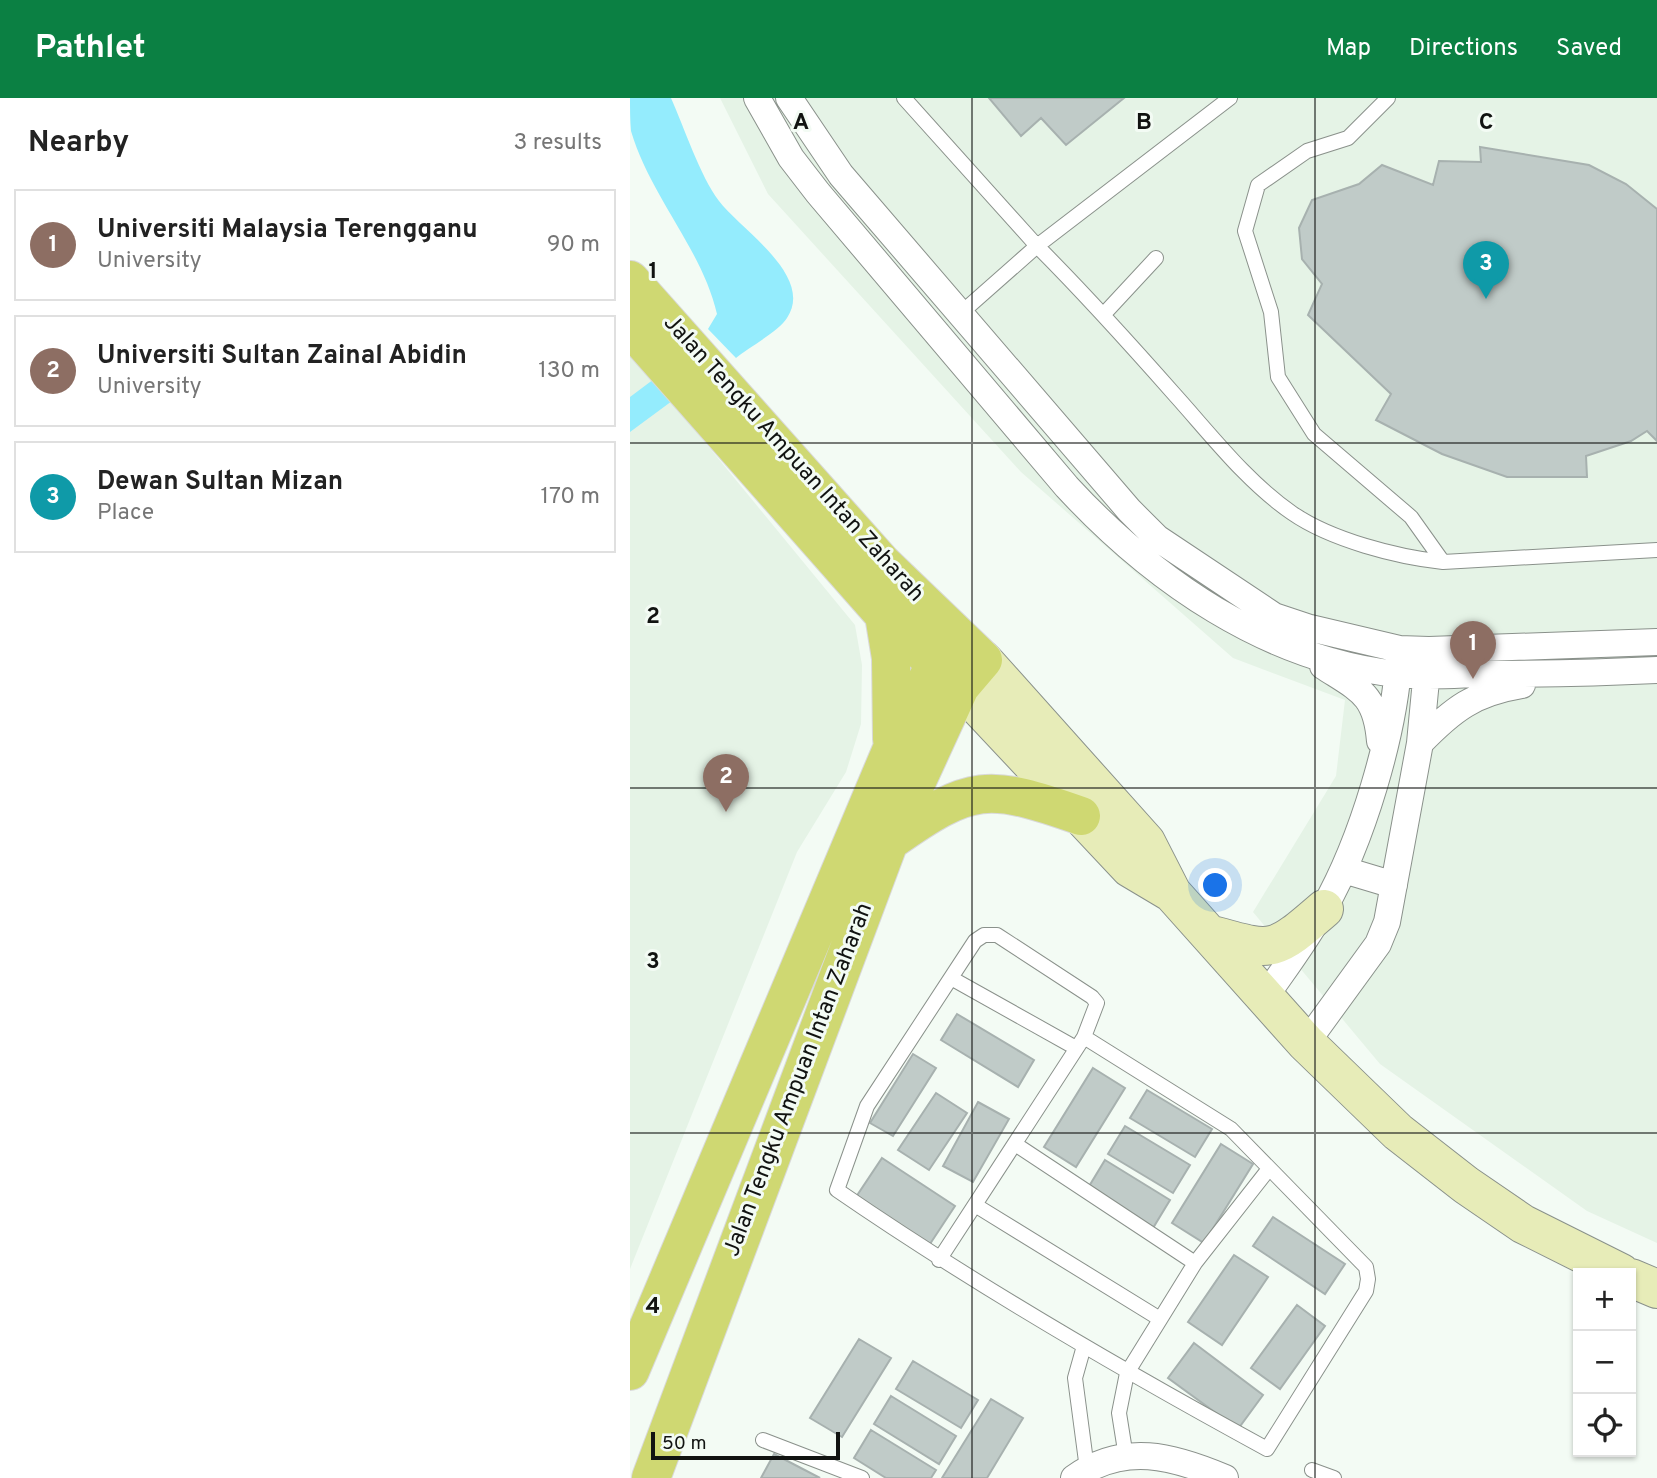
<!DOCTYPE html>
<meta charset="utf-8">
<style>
body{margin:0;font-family:Overpass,sans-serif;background:#f6f6f6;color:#222}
.controls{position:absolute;right:21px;bottom:21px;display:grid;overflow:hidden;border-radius:0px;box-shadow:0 2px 5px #0004}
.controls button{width:63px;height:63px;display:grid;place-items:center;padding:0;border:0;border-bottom:2px solid #e0e0e0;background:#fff;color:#222;font:35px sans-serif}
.scale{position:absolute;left:21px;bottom:18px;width:189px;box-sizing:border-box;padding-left:7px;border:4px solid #111311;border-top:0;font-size:19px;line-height:24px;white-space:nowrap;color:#111311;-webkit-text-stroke:5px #f3fbf4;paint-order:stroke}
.you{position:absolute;left:586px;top:788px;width:24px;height:24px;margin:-18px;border:5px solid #fff;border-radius:50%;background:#1a73e8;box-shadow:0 0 0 10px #1a73e833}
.badge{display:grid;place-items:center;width:46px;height:46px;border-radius:50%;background:#0b8043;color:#fff;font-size:23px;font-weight:700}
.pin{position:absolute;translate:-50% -58px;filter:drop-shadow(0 2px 4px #0008)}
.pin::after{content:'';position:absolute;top:37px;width:24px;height:21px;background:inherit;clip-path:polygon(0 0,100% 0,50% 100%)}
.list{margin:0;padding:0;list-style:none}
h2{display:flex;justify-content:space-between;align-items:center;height:91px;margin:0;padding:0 28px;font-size:30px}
h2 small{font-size:23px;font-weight:400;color:#767676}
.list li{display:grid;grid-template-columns:46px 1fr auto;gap:21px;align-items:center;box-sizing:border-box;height:112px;margin:0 14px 14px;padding:0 14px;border:2px solid #e0e0e0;border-radius:0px}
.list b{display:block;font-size:26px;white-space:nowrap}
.list p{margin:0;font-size:23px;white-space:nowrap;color:#767676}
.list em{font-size:23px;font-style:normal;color:#767676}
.icon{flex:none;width:38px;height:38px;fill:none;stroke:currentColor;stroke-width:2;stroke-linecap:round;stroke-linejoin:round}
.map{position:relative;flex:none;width:1027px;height:1380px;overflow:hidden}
header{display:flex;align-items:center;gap:42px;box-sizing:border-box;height:98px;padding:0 35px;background:#0b8043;color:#fff}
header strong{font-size:33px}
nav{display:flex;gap:38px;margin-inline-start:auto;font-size:24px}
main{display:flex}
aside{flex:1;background:#fff}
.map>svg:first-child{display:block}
</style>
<header>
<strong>Pathlet</strong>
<nav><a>Map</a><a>Directions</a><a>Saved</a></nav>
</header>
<main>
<aside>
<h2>Nearby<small>3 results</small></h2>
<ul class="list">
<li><span class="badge" style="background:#8d6e63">1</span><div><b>Universiti Malaysia Terengganu</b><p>University</p></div><em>90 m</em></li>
<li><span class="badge" style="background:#8d6e63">2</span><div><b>Universiti Sultan Zainal Abidin</b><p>University</p></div><em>130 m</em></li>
<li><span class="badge" style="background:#0f9aa8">3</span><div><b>Dewan Sultan Mizan</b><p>Place</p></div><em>170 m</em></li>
</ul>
</aside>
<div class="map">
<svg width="1027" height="1380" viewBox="0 0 1027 1380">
<rect width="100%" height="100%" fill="#f3fbf4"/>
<path fill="#e5f3e6" d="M90,0H1027V1145L957,1113L750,966L623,814L706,678L715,602L603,560L391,374L138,96Z
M0,253L225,527L232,567L231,626L216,674L167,754L0,1171Z"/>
<path fill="#94ecfd" d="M0,0H41C54,29 70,78 89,103C110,131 185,178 157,220C149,233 118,250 106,260L78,231L87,216C72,151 20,98 1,33C0,23 0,10 0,0Z
M24,281L42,303L0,334V299Z"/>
<path fill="#c0cbc8" stroke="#a7b1af" stroke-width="2" d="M359,0H494L436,47L411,20L391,38Z
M850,49L959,67L996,86L1027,111V343L1017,333L1001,343L956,358L957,379H877L812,356L746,322L761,296L678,217L692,186L672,161L669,130L682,102L729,86L752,67L803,87L809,63L851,64Z
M327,916L404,962L388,989L311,942Z
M283,956L306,970L263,1038L240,1025Z
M463,970L495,990L446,1069L414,1049Z
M517,992L582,1031L565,1059L500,1020Z
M306,995L337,1015L299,1072L268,1052Z
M348,1004L379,1021L343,1084L313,1068Z
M495,1028L560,1067L543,1095L478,1056Z
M591,1046L623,1066L574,1145L542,1125Z
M252,1060L325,1108L300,1146L226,1099Z
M475,1062L540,1102L523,1130L458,1090Z
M643,1119L715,1166L695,1196L623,1148Z
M604,1157L638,1179L592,1247L558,1224Z
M667,1207L695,1228L650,1291L621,1270Z
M229,1241L261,1260L212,1339L180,1320Z
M564,1245L633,1297L608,1331L538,1280Z
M283,1263L348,1302L331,1330L266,1291Z
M261,1298L326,1338L309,1366L244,1326Z
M361,1301L393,1320L357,1380H312Z
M241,1332L306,1372L301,1380H256L224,1360Z
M144,1356L190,1380H131Z"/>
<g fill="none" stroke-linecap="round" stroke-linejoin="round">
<defs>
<path id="lane" d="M274,0L407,148L330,216
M600,0L407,148C455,196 500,246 545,297C581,337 617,384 662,415C701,442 767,459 813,464L1027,452
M758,0L718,40L677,53L628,87L615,133L641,214L648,279L684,336L781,419L813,464
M474,216L526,160
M354,837H367L462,899L467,905L454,939L601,1031L736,1169L738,1181L736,1193L637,1351C490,1271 345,1187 207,1092L237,1008L345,843Z
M321,880L446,950
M385,1046L565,1165
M345,1107L530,1221
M309,1162L454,939
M454,1248L445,1280L457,1371
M133,1342L232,1380
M496,1359L489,1315L497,1275L565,1165L638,1072
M682,1372L704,1380"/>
<path id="street" d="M127,0L161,60L188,95L437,389C523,482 637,562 767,576C793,579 820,577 846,576C907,576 967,575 1027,572
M159,0L211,77L499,412L527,440L644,518L680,530L769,551L799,552L1027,544
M693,568C730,592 746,596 750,643
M790,645C823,611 844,595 892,587
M714,772L764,787
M635,899C655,870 677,841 694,810C732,743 764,637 769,560
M676,945L748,846L757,824L790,645L798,561
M444,1380C494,1344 543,1358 595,1380"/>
<path id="secondary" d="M353,562L516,744L542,795L676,945L768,1034L836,1087L893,1126L991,1175
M330,589L500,770L542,795
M579,836C644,854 642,856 694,811
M1001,1180L1027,1191"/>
<path id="primary" d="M0,182L252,465L353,562L330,589L259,744L21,1380
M0,229L254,517L324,584
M254,517L261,560L262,641
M260,743C342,685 357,685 451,718
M0,1273L261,653L305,566L329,539"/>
</defs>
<use href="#lane" stroke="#8a918b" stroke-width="16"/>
<use href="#street" stroke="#8a918b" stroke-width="28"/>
<use href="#secondary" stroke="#8a918b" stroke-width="40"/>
<use href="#primary" stroke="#d9d9d9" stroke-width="40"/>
<use href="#lane" stroke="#fff" stroke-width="14"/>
<use href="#street" stroke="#fff" stroke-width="26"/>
<use href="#secondary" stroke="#e7ecb8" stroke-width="38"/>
<use href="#primary" stroke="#cfd872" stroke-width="38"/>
</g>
<path fill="none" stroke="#111311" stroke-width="2" stroke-opacity="0.55" d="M342,0V1380M685,0V1380M0,345H1027M0,690H1027M0,1035H1027"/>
<g text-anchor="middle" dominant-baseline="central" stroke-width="6" stroke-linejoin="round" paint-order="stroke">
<g font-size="23" fill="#111311" stroke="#f3fbf4">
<text transform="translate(163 361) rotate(48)">Jalan Tengku Ampuan Intan Zaharah</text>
<text transform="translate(169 982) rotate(-69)">Jalan Tengku Ampuan Intan Zaharah</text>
</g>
</g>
<g font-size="23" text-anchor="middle" font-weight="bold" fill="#111311" stroke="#f3fbf4" stroke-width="6" stroke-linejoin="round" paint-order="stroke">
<text x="171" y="31">A</text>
<text x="514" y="31">B</text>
<text x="856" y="31">C</text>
<text x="23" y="180">1</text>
<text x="23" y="525">2</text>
<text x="23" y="870">3</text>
<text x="23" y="1215">4</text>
</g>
</svg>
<div class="controls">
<button>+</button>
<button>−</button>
<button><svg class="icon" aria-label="locate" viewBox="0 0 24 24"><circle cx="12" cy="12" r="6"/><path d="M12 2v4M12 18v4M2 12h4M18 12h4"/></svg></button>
</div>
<div class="scale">50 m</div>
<div class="you"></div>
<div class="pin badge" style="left:843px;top:581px;background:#8d6e63">1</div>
<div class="pin badge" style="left:96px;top:714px;background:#8d6e63">2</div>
<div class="pin badge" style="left:856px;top:201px;background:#0f9aa8">3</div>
</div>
</main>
